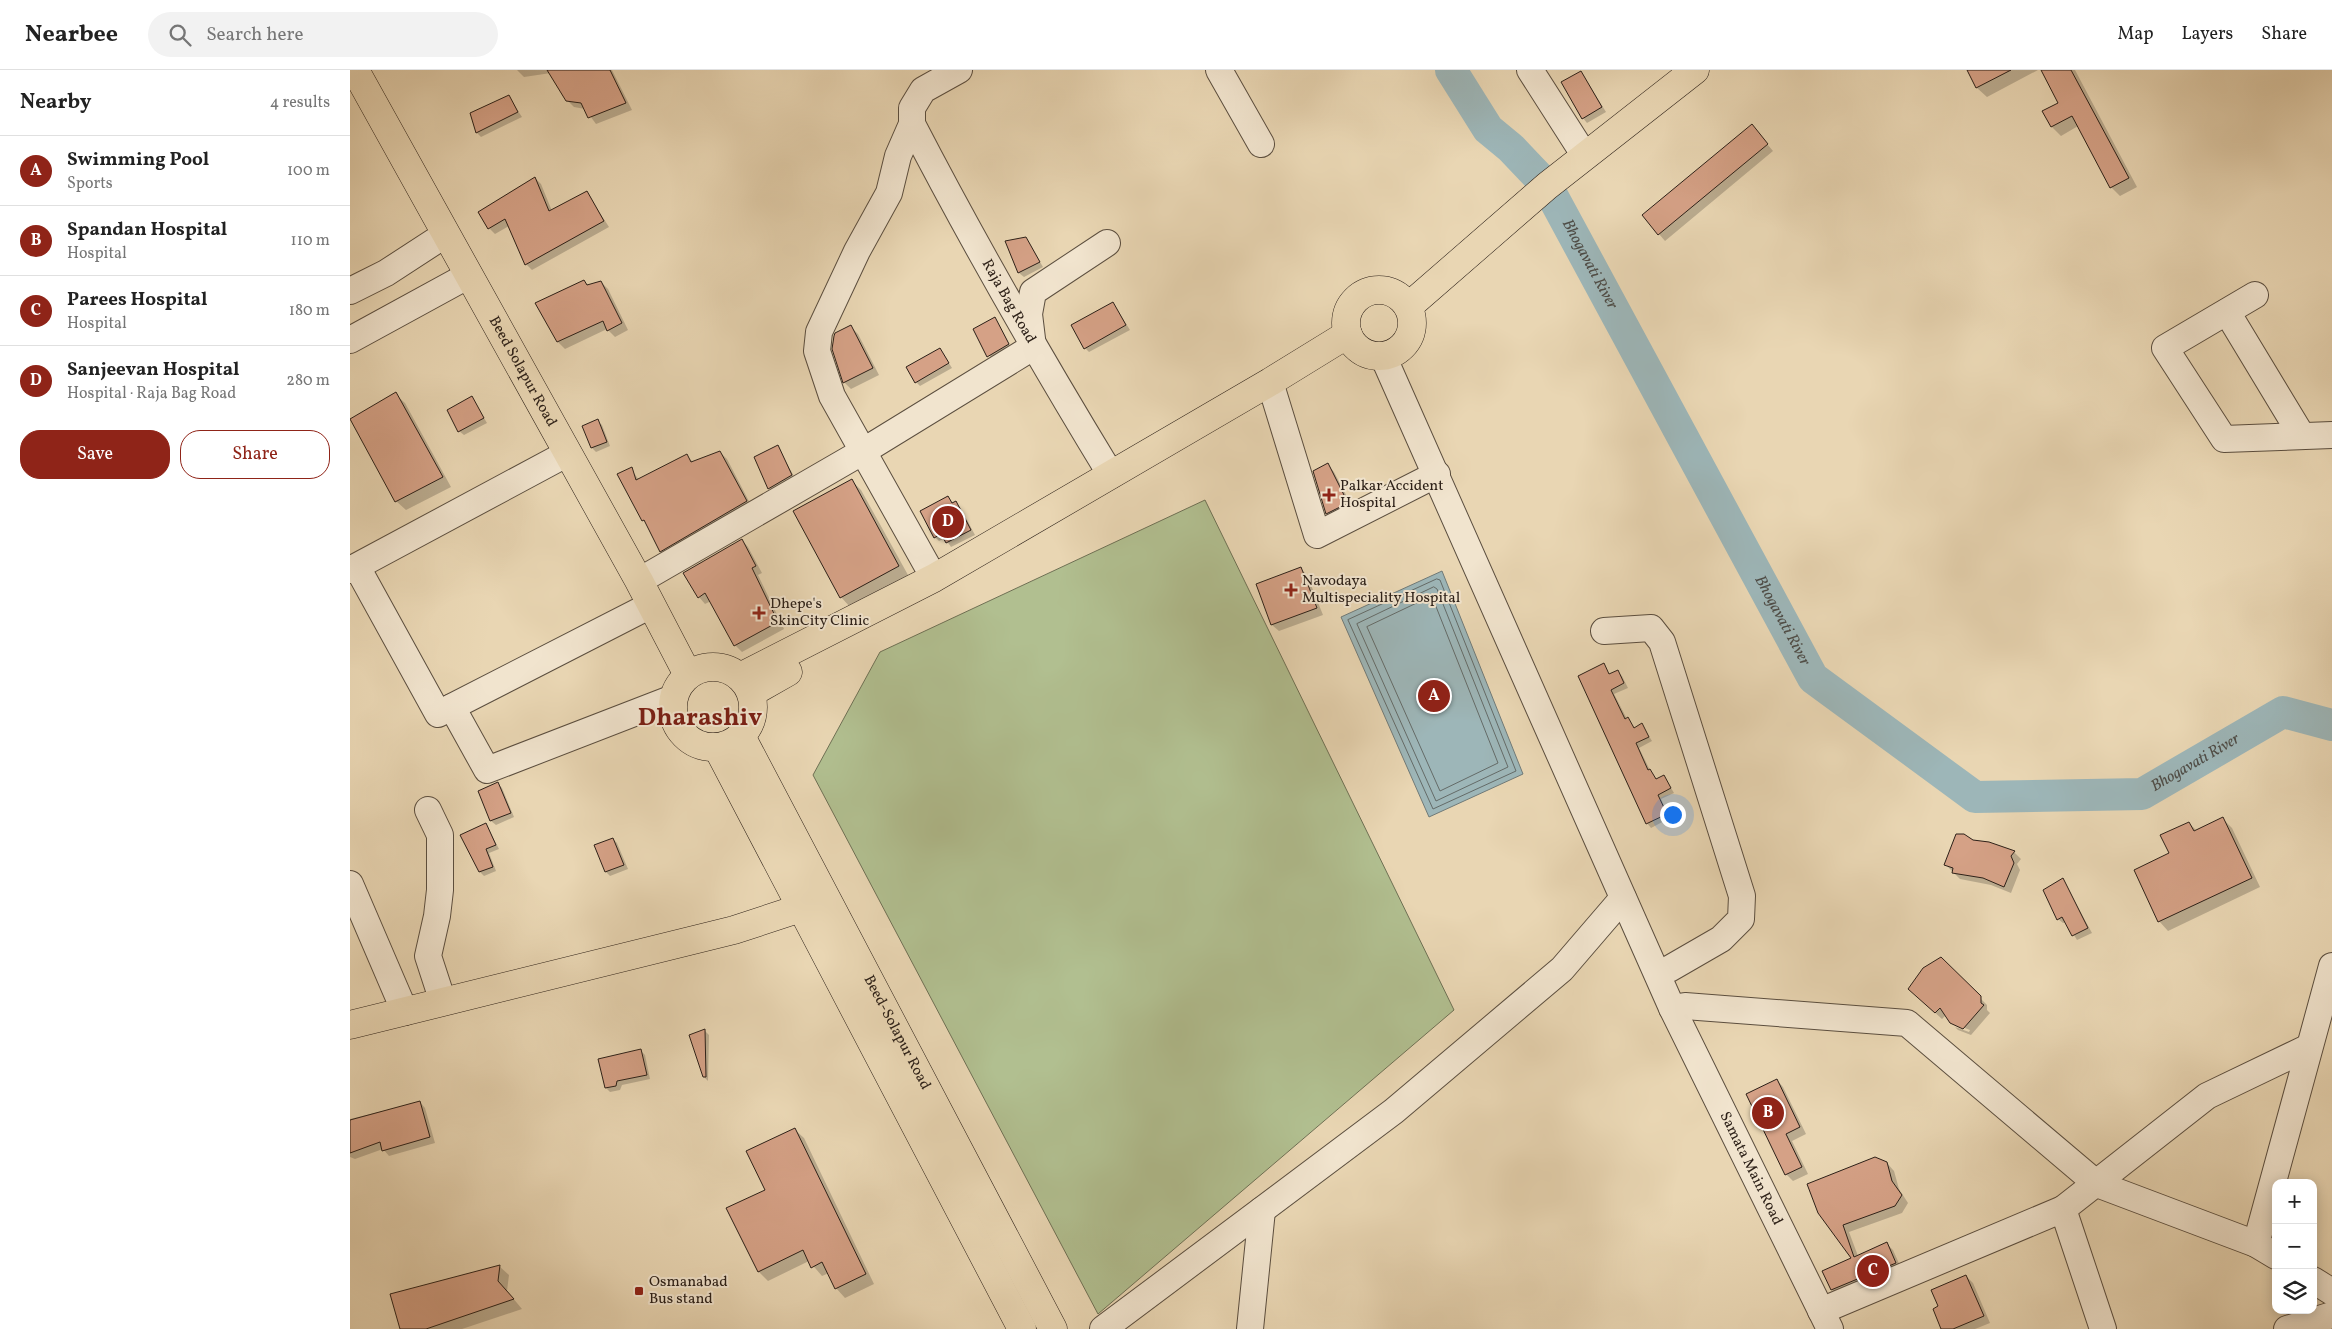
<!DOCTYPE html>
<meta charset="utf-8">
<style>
body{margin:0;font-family:Vollkorn,serif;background:#f2f2f2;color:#222}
.controls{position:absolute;right:15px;bottom:15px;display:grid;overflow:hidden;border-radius:10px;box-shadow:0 2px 12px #0003}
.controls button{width:45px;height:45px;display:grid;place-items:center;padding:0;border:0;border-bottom:1px solid #e0e0e0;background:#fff;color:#222;font:25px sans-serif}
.you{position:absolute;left:1322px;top:744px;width:18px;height:18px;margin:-12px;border:4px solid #fff;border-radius:50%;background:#1a73e8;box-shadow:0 0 0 8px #1a73e833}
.badge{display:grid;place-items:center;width:32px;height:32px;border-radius:50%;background:#8f2418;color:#fff;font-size:16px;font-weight:700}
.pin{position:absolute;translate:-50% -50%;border:2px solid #fff;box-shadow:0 1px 5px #0006}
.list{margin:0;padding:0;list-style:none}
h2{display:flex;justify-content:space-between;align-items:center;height:65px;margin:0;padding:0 20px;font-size:21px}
h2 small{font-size:16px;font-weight:400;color:#767676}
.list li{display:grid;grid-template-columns:32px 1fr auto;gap:15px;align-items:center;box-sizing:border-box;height:70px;padding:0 20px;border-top:1px solid #e0e0e0}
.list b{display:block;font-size:19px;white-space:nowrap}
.list p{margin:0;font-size:16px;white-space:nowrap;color:#767676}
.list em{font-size:16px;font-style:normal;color:#767676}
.actions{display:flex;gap:10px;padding:15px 20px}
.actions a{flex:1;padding:11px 0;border:1px solid #8f2418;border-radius:20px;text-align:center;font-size:18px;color:#8f2418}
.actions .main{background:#8f2418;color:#fff}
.icon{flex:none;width:28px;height:28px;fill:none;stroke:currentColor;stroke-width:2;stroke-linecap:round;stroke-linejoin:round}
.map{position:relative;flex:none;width:1982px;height:1259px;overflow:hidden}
header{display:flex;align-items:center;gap:30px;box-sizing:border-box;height:70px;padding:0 25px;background:#fff;border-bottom:1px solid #e0e0e0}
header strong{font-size:24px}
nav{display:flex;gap:28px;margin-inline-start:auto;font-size:18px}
.search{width:350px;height:45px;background:#f2f2f2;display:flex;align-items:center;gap:12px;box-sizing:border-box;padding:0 18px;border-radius:28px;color:#767676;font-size:19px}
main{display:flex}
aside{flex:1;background:#fff}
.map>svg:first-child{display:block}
</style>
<header>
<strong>Nearbee</strong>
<div class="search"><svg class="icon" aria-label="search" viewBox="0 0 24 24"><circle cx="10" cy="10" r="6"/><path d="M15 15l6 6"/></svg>Search here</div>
<nav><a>Map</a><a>Layers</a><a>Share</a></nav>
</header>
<main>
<aside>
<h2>Nearby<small>4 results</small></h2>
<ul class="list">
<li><span class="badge">A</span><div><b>Swimming Pool</b><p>Sports</p></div><em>100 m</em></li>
<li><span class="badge">B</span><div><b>Spandan Hospital</b><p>Hospital</p></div><em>110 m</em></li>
<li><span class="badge">C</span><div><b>Parees Hospital</b><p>Hospital</p></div><em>180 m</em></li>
<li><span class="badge">D</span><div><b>Sanjeevan Hospital</b><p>Hospital · Raja Bag Road</p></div><em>280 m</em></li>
</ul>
<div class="actions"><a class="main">Save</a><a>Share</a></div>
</aside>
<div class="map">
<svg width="1982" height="1259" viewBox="0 0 1982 1259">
<rect width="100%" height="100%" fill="#e9d6b3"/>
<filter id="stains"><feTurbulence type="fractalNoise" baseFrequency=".004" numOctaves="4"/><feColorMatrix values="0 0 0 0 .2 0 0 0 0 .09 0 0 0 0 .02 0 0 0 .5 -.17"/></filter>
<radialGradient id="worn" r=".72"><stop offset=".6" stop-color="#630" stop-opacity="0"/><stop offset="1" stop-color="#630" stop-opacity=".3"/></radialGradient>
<path fill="#b1bf90" stroke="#6e7054" d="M855,430L1104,940L748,1244L463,705L530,582Z"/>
<path fill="#9db6b8" stroke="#707a78" d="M1092,501L1173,704L1079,747L991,547Z"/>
<path fill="#0003" d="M167,0H262L282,40L246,54L235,39L224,37L217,30L201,3L174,7Z
M1618,0H1688L1637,27L1627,18Z
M1692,0H1725L1787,117L1770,126L1761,117L1728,56L1711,66L1702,57L1710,33Z
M1231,2L1256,42L1237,53L1233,48Z
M158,26L172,47L131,67L127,63L121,44Z
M1408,63L1423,81L1315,171L1309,164Z
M185,108L191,114L202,141L236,122L259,157L182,200L176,194L159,156L145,164L139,158Z
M676,168L693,197L674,207L669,203L657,172Z
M234,211L239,216L251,212L258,219L278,260L265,267L257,259L215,279L208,272Z
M763,233L780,260L739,282L735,278Z
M645,249L662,279L643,291L624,259Z
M501,257L508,264L529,305L501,319L494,312Z
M590,279L602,298L570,316L566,312Z
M45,324L55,333L101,417L56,440L46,431Z
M122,328L137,353L114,365L109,361Z
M247,351L252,355L260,376L246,382L242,378L233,356Z
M428,377L446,410L423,423L419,418Z
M370,382L377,389L402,437L317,487L311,481L299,456L293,450L281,399L289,410L337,386L343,392Z
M978,395L984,402L1004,440L984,450L977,443Z
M502,411L511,420L558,505L500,537L491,527Z
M598,428L603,434L606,433L610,437L625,465L601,477L595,468L589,471L585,467Z
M392,470L398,477L412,503L408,505L434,559L392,582L385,575L361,531L355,534L349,527Z
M950,498L957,505L973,545L929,561L922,555L907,515Z
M1253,595L1260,605L1267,601L1272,606L1278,618L1264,624L1277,649L1285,658L1292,655L1302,671L1289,678L1300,700L1307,710L1314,706L1324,723L1311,729L1320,748L1301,758L1297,753Z
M148,714L152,718L164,747L146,755L141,751L129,722Z
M1873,749L1882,758L1910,817L1818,861L1809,851L1821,784L1839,753L1847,761Z
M136,754L149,779L139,783L146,801L134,806L130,802Z
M263,769L267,773L278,799L260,806L256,802Z
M1623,771L1664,782L1671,789L1667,794L1670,800L1661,823L1641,815L1610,809L1595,794Z
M1713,810L1742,863L1727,870L1716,852L1713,853L1708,849Z
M1591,889L1637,935V940L1640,943L1621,965L1608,960L1605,957L1619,962L1620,960L1602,953L1596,945L1592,949L1567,926Z
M355,961L359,965L358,1011L354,1007Z
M291,981L295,985L300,1009L272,1015L270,1020L260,1022L256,1018Z
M1427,1010L1433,1017L1456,1064L1442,1071L1458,1104L1443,1111L1436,1104Z
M70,1032L75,1038L85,1073L39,1086L33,1079L5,1089L0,1087V1049Z
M444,1059L454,1068L524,1214L495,1228L486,1218L479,1203L472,1206L459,1191L418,1211L409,1202L378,1139L417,1120Z
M1537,1093L1544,1101L1549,1119L1558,1133L1552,1143L1499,1162L1508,1186L1536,1173L1543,1180L1552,1200L1489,1227L1482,1220L1474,1202L1503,1189L1469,1143Z
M149,1196L159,1205L157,1221L172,1239L112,1259H52Z
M1616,1206L1623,1213L1640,1253L1625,1259H1593L1590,1237Z"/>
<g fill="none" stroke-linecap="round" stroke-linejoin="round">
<path stroke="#646b68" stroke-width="1" d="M1087,509L1090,510L1166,701L1083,739L998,550Z
M1084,517L1087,519L1158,697L1086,731L1007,554Z
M1080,527L1083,529L1148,693L1090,721L1017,557Z"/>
<path stroke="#9db6b8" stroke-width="32" id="s1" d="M1101,0L1138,59L1161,78L1197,116L1463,608L1625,727L1792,724L1933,642L1982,655"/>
</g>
<path fill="#d5a186" stroke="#2c2018" d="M197,0H260L276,33L238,48L231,33L216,31Z
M1617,0H1661L1626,18Z
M1691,0H1721L1779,108L1760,118L1722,46L1701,57L1692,41L1708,33Z
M1231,1L1252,37L1232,49L1211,12Z
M159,25L168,42L126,63L120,43Z
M1402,54L1418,74L1308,165L1292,145Z
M185,107L199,141L237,121L254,151L175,195L155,149L138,159L128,142Z
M676,167L690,192L668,203L655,171Z
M234,210L237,215L251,211L272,253L257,261L253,251L207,272L185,233Z
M763,232L776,255L734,279L721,255Z
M645,247L659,274L637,287L623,259Z
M501,255L523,298L493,313L482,279L484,266L485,263Z
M590,278L599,293L565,313L556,297Z
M46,322L93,407L45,432L0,349Z
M122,326L134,348L108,362L97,340Z
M248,349L257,372L241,378L232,356Z
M428,375L442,405L418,419L404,387Z
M370,381L397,431L310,482L294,450L292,451L267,404L282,397L286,410L337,384L341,392Z
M978,393L998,433L976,444L963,401Z
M502,409L549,496L490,528L443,441Z
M598,426L602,433L606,431L621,460L596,473L591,464L584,468L570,441Z
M392,469L406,496L402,498L428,552L384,576L355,523L348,528L333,503Z
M951,497L967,538L921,555L906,514Z
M1254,593L1259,604L1268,600L1274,613L1261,620L1275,649L1278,647L1284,658L1292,653L1299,667L1286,673L1298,700L1300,699L1306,709L1314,705L1321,718L1308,725L1317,744L1296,754L1228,606Z
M148,712L161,743L140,751L128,721Z
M1873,747L1902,808L1808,852L1784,800L1819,783L1810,765L1839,752L1844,761Z
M136,753L146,775L136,779L143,797L129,802L110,765Z
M1606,764H1614L1623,770L1639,772L1665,781L1661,786L1664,793L1654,817L1633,808L1602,803L1603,798L1594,795Z
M263,768L274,795L255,802L244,775Z
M1713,808L1738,858L1722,866L1712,847L1707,850L1693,820Z
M1591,887L1631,926V933L1634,935L1613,959L1600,953L1590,938L1585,943L1558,919L1573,898Z
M355,959L356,1007H353L339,965Z
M291,979L297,1005L267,1011L266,1016L255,1018L248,989Z
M1427,1009L1450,1057L1436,1064L1452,1097L1435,1105L1396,1024Z
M70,1031L80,1067L32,1081L30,1072L0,1083V1050Z
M445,1058L516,1204L485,1219L472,1192L461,1198L453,1180L408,1202L376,1138L415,1120L396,1081Z
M1525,1087L1537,1092L1542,1111L1552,1125L1545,1136L1493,1155L1504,1187L1537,1172L1546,1193L1481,1220L1472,1201L1501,1188L1468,1143L1457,1114Z
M150,1195L148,1211L164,1229L76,1259H50L40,1224Z
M1616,1205L1634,1246L1603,1259H1591L1583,1239L1588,1236L1581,1220Z"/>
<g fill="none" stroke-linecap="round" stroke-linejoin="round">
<defs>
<g id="minor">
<path d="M869,0L911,74"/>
<path d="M1180,0L1235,86"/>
<path id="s2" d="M562,54C624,174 691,290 761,405"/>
<path d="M0,221L36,203L96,164"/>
<path d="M1905,225L1815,278L1874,369L1982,365"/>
<path d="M1877,242L1952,366"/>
<path d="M0,270L119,205"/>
<path id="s3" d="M1033,286L1322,938L1480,1259"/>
<path d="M920,312L967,465L1087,404"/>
<path d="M7,497L88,644L301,535"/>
<path d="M0,500L218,383"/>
<path d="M584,508L482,326L467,281L469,262L507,181L539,123L548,86L562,54V38L573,20L609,0"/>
<path d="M289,511L512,382L683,277L679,244L683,222L757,173"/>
<path d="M1254,561L1301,558L1312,572L1392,826L1391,849L1371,869L1319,899"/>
<path d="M102,637L137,700L323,628"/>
<path d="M78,740L90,765V820L87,846L78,886L93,932"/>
<path d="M0,814L55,942"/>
<path d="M1322,938L1335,936L1557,953L1747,1114L1906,1174L1926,1186"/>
<path d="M1906,1174L1982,896"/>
<path d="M1963,1210L1982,1222"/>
<path d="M1471,1241L1713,1139"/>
<path d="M753,1259L1044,1041L1212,899L1273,828"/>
<path d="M900,1259L912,1140"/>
<path d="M1753,1259L1713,1139L1857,1026L1959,977"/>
<path d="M1937,1259L1982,1245"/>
</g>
<g id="major">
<path id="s4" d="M5,0L289,511L338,605"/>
<circle cx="1029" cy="253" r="33"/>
<path d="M1059,236L1197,116L1345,0"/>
<circle cx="363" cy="637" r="40"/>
<path d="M390,607L584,508L920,312L998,264"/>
<path d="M401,623L438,602"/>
<path id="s5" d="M391,666L703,1259"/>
<path d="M367,677L672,1259"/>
<path d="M0,955L384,860L451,838"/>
</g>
</defs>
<use href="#minor" stroke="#5b4e3f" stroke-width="28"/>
<use href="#major" stroke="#2c2018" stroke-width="29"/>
<use href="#minor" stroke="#f1e4ce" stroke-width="26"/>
<use href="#major" stroke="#e9d6b3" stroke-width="28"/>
</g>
<g fill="#8f2418" stroke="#f1e4ce" stroke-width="2">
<path d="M976.5 417.5h5v5h5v5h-5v5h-5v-5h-5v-5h5z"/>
<path d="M938.5 512.5h5v5h5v5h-5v5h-5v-5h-5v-5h5z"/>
<path d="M406.5 535.5h5v5h5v5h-5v5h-5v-5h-5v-5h5z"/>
<rect x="284" y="1216" width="10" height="10" rx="2.5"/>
</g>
<g text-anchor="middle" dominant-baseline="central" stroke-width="4" stroke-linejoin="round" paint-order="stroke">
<g font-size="15" fill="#2c2018" stroke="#f1e4ce">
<text stroke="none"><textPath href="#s2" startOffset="202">Raja Bag Road</textPath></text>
<text stroke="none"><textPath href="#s4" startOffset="345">Beed Solapur Road</textPath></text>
<text stroke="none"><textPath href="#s5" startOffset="335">Beed-Solapur Road</textPath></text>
<text stroke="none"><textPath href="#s3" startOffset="892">Samata Main Road</textPath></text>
</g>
<g font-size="15" fill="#2c2018" stroke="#f1e4ce" text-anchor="start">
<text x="990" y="416">Palkar Accident<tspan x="990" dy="17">Hospital</tspan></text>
<text x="952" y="511">Navodaya<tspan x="952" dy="17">Multispeciality Hospital</tspan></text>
<text x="420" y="534">Dhepe's<tspan x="420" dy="17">SkinCity Clinic</tspan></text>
<text x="299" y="1212">Osmanabad<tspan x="299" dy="17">Bus stand</tspan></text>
</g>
<g font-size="16" font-style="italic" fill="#4e4d48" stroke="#f1e4ce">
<text stroke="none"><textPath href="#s1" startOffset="241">Bhogavati River</textPath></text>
<text stroke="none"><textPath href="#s1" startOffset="646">Bhogavati River</textPath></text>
<text stroke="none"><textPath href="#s1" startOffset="1141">Bhogavati River</textPath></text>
</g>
<g font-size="25" font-weight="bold" fill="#7a1f14" stroke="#f1e4ce">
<text x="350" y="648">Dharashiv</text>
</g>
</g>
<rect width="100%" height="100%" filter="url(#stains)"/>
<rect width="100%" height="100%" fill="url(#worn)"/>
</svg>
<div class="controls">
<button>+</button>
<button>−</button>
<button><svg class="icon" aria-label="layers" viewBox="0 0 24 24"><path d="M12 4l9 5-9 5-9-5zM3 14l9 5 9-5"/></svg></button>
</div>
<div class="you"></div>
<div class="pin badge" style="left:1084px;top:626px">A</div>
<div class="pin badge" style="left:1418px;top:1043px">B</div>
<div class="pin badge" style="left:1523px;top:1201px">C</div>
<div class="pin badge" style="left:598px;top:452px">D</div>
</div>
</main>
